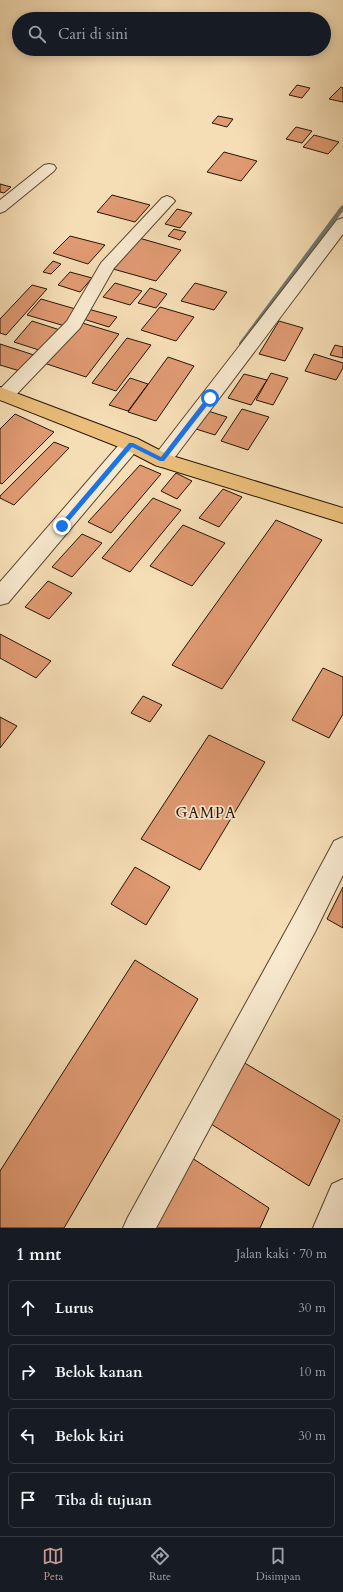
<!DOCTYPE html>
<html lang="id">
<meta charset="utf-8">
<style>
body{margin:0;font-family:Cardo,serif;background:#242831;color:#f1f3f6}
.stop{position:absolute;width:12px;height:12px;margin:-9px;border:3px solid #1a73e8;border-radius:50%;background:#fff}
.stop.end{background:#1a73e8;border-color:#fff;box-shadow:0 1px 4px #0008}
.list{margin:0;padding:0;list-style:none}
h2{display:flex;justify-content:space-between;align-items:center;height:52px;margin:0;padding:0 16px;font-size:17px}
h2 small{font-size:13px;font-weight:400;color:#9ea1a6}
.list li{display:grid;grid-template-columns:26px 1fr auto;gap:12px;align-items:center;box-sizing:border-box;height:56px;margin:0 8px 8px;padding:0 8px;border:1px solid #363941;border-radius:6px}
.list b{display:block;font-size:15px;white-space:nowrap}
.list em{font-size:13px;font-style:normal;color:#9ea1a6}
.icon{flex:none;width:22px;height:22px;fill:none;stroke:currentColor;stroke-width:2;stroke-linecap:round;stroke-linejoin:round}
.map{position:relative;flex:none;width:343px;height:1228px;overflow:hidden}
.search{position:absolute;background:#171b24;box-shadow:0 2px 10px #0003;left:12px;right:12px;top:12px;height:44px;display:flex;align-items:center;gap:10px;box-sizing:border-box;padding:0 14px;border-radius:22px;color:#9ea1a6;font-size:15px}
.sheet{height:308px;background:#171b24}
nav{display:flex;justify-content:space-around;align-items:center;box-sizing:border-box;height:56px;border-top:1px solid #363941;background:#171b24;font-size:11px;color:#9ea1a6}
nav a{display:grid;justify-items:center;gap:2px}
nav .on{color:#c59692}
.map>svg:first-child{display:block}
</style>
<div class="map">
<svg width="343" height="1228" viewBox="0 0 343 1228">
<rect width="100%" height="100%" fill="#f5ddb5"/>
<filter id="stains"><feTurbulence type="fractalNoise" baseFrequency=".005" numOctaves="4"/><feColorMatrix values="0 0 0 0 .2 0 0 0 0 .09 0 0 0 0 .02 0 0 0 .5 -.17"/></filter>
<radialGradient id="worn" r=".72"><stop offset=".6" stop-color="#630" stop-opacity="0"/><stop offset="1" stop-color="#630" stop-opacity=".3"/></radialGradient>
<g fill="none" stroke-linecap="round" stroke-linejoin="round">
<path fill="#707770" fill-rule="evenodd" d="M343,205V211L243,345H239V343L341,206Z"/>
</g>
<path fill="#e09a72" stroke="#261402" d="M297,85L310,88L302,98L289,95Z
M341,87L343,88V102L329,99Z
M218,116L233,119L227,127L212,123Z
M296,127L312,131L302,143L286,139Z
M314,135L339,142L328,154L303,147Z
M224,152L257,161L241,181L207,172Z
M0,184L11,187L4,193L0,192Z
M112,195L150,205L135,222L97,212Z
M177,209L192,213L180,228L165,224Z
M174,229L186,232L180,240L168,236Z
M70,236L105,245L88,264L53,253Z
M139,238L181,250L156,281L113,269Z
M53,261L61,264L51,274L43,272Z
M70,272L92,278L80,292L58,285Z
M115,283L142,291L130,305L103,297Z
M195,283L227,292L214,310L181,301Z
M32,285L47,289L6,335L0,333V319Z
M150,288L167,294L156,308L138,303Z
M41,299L79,310L65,326L27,315Z
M160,307L194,317L176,341L141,330Z
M88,309L117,317L109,327L80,318Z
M32,321L60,330L42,351L14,342Z
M279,321L303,328L285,361L259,354Z
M79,322L119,334L86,377L44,363Z
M127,338L151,345L116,391L92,383Z
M0,344L34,355L20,371L0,365Z
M335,345L343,347V358L330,355Z
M314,354L343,363V368L336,380L305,371Z
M168,357L194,366L156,421L128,412Z
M271,373L288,378L273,405L256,400Z
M244,374L267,380L251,405L228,398Z
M130,378L148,384L128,411L109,405Z
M242,409L269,417L248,450L221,441Z
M208,411L227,417L215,435L196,429Z
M15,414L54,432L2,484L0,483V429Z
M54,442L69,448L14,505L0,498V496Z
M140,465L161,474L111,533L88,522Z
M176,473L192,481L177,499L161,491Z
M223,489L242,497L219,527L199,518Z
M153,498L181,510L130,572L102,558Z
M276,520L322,540L222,689L172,665Z
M183,525L225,543L192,586L150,566Z
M82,534L102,543L72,577L52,567Z
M48,581L72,593L49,619L25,607Z
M0,634L51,661L36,678L0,658Z
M323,668L343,677V714L329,738L292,720Z
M143,696L162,705L150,722L131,713Z
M0,717L17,726L0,748Z
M209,735L265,762L200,870L141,839Z
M135,867L170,887L146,925L111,904Z
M343,887V928L327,919Z
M135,960L198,999L64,1228H0V1171Z
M243,1062L340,1120L309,1186L211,1124Z
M192,1158L269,1208L260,1228H156Z"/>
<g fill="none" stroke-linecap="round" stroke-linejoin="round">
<defs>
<path id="minor" d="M49,164L54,165L56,168L54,171L5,211L0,213V200L44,165Z
M167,196L172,198L175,201L114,268L80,328L12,399L5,401L0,400V389L67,321L101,263L162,198Z
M343,218V234L169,465L162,467L155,465L152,460L155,455L337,220Z
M131,437L138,439L141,444L138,449L8,603L0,605V582L124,439Z
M343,837V875L315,932L156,1228H123L128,1217L295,914L334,841Z
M343,1179V1228H313L332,1184Z"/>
<path id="major" d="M0,387L138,439L169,455L343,508V523L155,465L124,449L0,400Z"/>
</defs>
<use href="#minor" stroke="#5a462f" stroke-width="2"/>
<use href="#major" stroke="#261402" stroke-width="2"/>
<use href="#minor" fill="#f8e9cf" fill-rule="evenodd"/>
<use href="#major" fill="#eabe7a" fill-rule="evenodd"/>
</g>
<path fill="#1a73e8" d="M208,396L213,398L164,461H160L132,447L64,527H60V524L129,443H133L161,457Z"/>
<g text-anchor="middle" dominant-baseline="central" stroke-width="3.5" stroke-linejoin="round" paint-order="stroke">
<g font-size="15" letter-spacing="1" fill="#261402" stroke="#f8e9cf">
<text x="206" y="813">GAMPA</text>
</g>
</g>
<rect width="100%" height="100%" filter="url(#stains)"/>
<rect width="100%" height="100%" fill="url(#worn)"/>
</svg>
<div class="stop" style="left:210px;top:398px"></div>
<div class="stop end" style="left:62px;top:526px"></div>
<div class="search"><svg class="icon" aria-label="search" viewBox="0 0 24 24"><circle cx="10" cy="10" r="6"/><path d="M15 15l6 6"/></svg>Cari di sini</div>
</div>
<section class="sheet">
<h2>1 mnt<small>Jalan kaki · 70 m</small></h2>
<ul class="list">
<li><svg class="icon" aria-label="ahead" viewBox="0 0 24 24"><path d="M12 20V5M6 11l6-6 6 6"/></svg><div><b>Lurus</b></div><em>30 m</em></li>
<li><svg class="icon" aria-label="right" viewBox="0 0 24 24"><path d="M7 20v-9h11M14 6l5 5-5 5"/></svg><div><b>Belok kanan</b></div><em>10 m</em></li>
<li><svg class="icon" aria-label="left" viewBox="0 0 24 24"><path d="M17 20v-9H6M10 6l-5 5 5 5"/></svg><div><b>Belok kiri</b></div><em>30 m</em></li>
<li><svg class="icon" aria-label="arrive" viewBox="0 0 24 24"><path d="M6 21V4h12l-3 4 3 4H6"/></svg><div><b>Tiba di tujuan</b></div></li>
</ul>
</section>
<nav>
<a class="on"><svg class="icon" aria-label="map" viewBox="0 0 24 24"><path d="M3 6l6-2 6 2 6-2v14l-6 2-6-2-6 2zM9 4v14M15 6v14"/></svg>Peta</a>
<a><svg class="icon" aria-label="directions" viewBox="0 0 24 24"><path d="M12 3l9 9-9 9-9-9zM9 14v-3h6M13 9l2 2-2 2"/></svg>Rute</a>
<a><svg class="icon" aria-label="saved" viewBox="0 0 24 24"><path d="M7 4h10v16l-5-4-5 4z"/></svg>Disimpan</a>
</nav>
